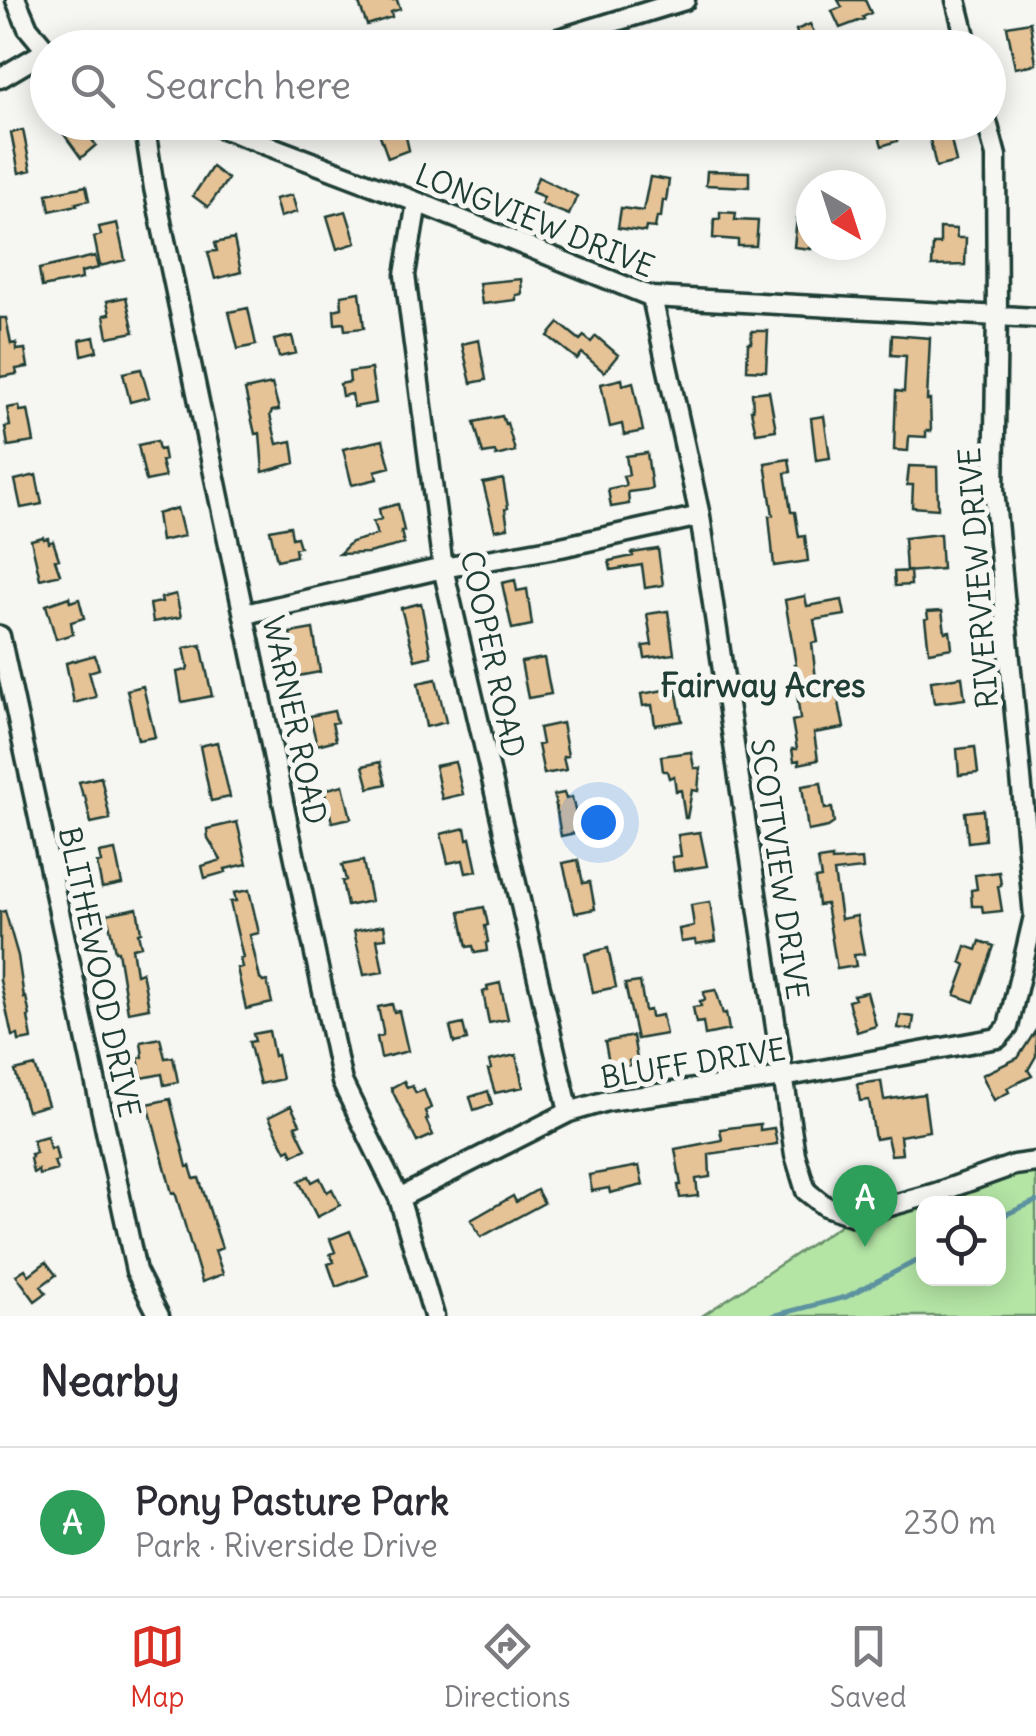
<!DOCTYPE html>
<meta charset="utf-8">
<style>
body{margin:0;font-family:Delius,sans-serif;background:#f7f7f7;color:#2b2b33}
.controls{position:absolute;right:30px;bottom:30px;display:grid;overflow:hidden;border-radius:20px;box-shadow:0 5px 25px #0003}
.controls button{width:90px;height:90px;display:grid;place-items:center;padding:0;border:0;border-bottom:2px solid #e1e1e2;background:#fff;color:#2b2b33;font:50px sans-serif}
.compass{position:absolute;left:796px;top:170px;width:90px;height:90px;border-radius:50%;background:#fff;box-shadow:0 5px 25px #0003;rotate:141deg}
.you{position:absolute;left:598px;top:822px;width:35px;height:35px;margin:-25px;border:8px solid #fff;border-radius:50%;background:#1a73e8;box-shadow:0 0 0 15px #1a73e833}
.badge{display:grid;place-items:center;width:65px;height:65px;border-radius:50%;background:#d93025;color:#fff;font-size:32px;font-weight:700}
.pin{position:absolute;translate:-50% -82px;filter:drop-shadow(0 2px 5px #0008)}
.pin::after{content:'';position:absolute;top:52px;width:35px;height:30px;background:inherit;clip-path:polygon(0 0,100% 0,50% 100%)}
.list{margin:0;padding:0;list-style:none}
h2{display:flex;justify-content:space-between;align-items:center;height:130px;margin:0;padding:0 40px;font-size:42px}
h2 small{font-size:32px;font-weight:400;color:#7c7c81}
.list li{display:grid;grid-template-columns:65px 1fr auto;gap:30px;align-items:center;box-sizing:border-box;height:150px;padding:0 40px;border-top:2px solid #e1e1e2}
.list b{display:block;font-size:38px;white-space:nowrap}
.list p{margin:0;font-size:32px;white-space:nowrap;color:#7c7c81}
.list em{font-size:32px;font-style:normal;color:#7c7c81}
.icon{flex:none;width:55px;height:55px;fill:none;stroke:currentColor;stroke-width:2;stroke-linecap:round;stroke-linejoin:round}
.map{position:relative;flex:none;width:1036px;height:1316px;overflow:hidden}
.search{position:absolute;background:#fff;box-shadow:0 5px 25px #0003;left:30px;right:30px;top:30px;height:110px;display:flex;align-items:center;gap:25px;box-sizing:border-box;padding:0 35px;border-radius:55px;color:#7c7c81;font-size:38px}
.sheet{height:280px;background:#fff}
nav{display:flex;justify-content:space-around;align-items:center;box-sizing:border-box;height:140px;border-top:2px solid #e1e1e2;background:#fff;font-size:28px;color:#7c7c81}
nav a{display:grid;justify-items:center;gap:5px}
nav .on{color:#d93025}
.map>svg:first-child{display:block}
</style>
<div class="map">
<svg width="1036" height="1316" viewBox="0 0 1036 1316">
<rect width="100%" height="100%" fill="#f6f6f2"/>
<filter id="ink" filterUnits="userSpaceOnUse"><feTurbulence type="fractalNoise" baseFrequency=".01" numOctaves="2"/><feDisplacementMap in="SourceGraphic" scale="20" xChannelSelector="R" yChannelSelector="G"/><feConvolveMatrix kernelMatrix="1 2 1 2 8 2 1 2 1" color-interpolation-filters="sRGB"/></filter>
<g filter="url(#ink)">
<path fill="#b4e5a5" stroke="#6a916c" stroke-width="2.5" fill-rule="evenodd" d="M1036,1162V1316H702L854,1216ZM924,1204H998V1278H924Z"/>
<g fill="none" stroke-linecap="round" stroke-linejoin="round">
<path stroke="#5d92a0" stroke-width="5" d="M998,1218L1036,1201
M772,1316L846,1297L924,1257"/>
</g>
<path fill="#e6c397" stroke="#1f3d34" stroke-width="2.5" d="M370,0H397L400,9L391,12L392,17L367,25L359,4Z
M838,0H865L871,13L863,17L864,19L840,28L832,11L842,7Z
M1030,22L1036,64L1015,68L1007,26Z
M810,24L822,48H777L798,37L796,30Z
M78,122L96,145L81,158L63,133Z
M390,122H399L402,129L404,128L409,150L388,158L377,127Z
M947,122L956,162L936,167L927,126Z
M893,125L897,141L882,146L877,129Z
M23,130L31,170L19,173L11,133Z
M212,167L228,179L208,207L193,196Z
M707,171L749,172V187L706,185Z
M538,177L577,196L569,215L541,204L544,197L532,192Z
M650,177L669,180L666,201L663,200L661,217H657L655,228L646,227L645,232L618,228L621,208L643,211Z
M86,186L89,200L76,203L77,205L50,211L47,194Z
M292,195L297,212L280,217L275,199Z
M346,211L356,243L337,249L327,216Z
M720,212L736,213L735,220L758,221L756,246H738V240L713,238L714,219H720Z
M797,218L809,219L811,249L794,247Z
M117,223L125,260L100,266L94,237L101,235L99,227Z
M940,228L956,229L957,238H966L965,265L932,266L933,244H940Z
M234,239L241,272L215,279L208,252L217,251L215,243Z
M95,256L98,268L81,272L82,279L42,287L39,269Z
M521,279L522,294L516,295V300L482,304L479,283Z
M360,292L364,328L345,330L344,323L335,324L334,310L342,308L341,295Z
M126,297L134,332L108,337L104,315L110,314L107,301Z
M248,308L256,345L238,349L229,312Z
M0,318H6L11,344L16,343L17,350L25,349L28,367L16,369L17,374L0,377Z
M559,323L580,340L584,336L591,342L596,336L618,355L604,372L582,353L577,359L548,336Z
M752,331H768L766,371L747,370L748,343H751Z
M892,335L930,338L927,400H930L931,431H926V437L909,436L908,451L894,450L896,391L904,392L906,356L891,355Z
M292,336L296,353L279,357L274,340Z
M94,337L97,351L82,355L80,340Z
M479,340L486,380L471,383L462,344Z
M141,369L149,397L130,402L123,373Z
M371,369L376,403L354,407L352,394L342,396L340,384L350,382L349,372Z
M622,379L623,385L633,382L643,431L624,435L622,424L610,427L601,384Z
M272,384L279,410L272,411L270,415L277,444L292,441L295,463L263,472L260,433L255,434L245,390Z
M769,391L776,430L756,433L751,410H753L752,393Z
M19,406L20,411L28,410L34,442L8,446L5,427L10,426L7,408Z
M502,416L505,424L507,423L515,451L496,456L495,452L483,454L474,422Z
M824,416L830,458L816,460L811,418Z
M383,440L390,467L375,471L377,479L352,485L343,449Z
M157,441L159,450L163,449L165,460L161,461L165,477L146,481L138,445Z
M647,453L652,489L628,492V491L629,504L611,507L608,489L626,485L623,476L629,475L626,456Z
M789,459L791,472L785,473L791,512H795L799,537L805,536L808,561L774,566L769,516L773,515L765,463Z
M909,466L937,467L938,509L912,507L913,485H907Z
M36,475L42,504L21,508L15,480Z
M503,479L508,508L505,509L508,528L495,530L483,483Z
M398,504L404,531H401L404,544L368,553L339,554L351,542L377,535L373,522L381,519L379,509Z
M177,508L184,536L161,541L157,514Z
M290,526L292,538L297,537L300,547L295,548L296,556L277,560L270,530Z
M940,534L942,569L906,572L904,538Z
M43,537L44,539L48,538L49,543L53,541L59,559L55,560L60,574L40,579L31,540Z
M658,549L663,585L645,588L642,565L611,570L609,561L633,556L632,553Z
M910,571L911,585L895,586L894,572Z
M515,580L517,591L527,589L532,625L512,629L502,583Z
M176,594L181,617L153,622L150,604L162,602L161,598Z
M805,596L807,606L842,600L845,615L814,620L818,642L812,643L816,680L826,679V684L857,680L859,694L838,697L844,728L814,733L818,760L799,764V760L794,761L792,749H797L792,721L800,719L794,665H796L785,600Z
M69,597L70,602L79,599L84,618L71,622L73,634L56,639L46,605Z
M421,603L431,656L415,660L401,608Z
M668,611L674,654L645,658L643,646L652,645L647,614Z
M942,611L945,632L950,631L952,648L929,652L925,619L928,618L927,612Z
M313,629L320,672L298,676L290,633Z
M201,645L212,696L182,702L177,672L187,670L188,667L184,648Z
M95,655L99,669L89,672L96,697L74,703L66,663Z
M544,658L551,694L528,698L521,662Z
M962,677L965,699L934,703L931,681Z
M436,679L446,722L426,727L418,683Z
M143,686L155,737L138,740L127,690Z
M676,688L682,721L655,725L652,705L643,706L641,694Z
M334,711L337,722L332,723L336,740L317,745L310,716Z
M562,723L568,756L563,757L566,770L544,774L538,745L542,744L539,728Z
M217,742L230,797L211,801L200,746Z
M975,747L978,773L959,775L957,749Z
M691,752L694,768H700L698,791L692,790L687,818H685L681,790L676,791L674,776L669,778L667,771H663L661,756Z
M380,762L386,784L369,788L363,766Z
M455,762L463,794L442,799L435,766Z
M101,777L110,819L91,823L85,796H83L79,782Z
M821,783L825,809L832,808L834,823L828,827L808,831L802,786Z
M343,785L351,818L332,822L324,790Z
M564,793L566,799L572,797L580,832L561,836L554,795Z
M983,810L985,840L968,842L965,812Z
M237,822L247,864L225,869L226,872L205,878L202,866L221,860L208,838L207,829Z
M465,828L467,839L470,838L477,871L466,873L463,860L448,863L441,834Z
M700,832L707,866L674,871L672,857L681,856L678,835Z
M115,850L122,884L102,888L97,863L101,862L99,853Z
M832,858V861L862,859L863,869L834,872L841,919L857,916L864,954L854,955L856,966L837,969L826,904L818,905L815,879L821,878L818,860Z
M578,860L583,883L590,882L595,909L575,913L563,863Z
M363,861L371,901L347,906L342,881L346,880L342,865Z
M999,872L1001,885L998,886L1002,911L983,913L982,906H972L971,890L977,889L975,875Z
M249,890L259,933L250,935L260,979L263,982L267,981L272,1003L246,1009L237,968L242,967L240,959L243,958L230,902L236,901L234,893Z
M710,902L716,941L696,944L695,940L681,942L679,929L694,926L691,905Z
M484,907L488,925L485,926L488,942L486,943L487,951L475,953L473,946L467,947L460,912Z
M137,908L141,932L138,933L141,946L132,948L136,974L142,972L149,1008L128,1012L118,951H115L107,914Z
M5,911L18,956L24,998L26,997L30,1016L28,1017L32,1039L19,1041L18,1035L12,1036L0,980V912Z
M384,925L386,938L377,939L383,972L364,975L354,931Z
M980,941L994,946L974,1002L955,995L966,965L961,962L966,946L977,950Z
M608,948L616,987L593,992L585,954Z
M640,982L645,1011L650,1010L651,1017L662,1015L666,1034L637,1039L625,984Z
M500,983L508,1019L489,1023L483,992L488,990L487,986Z
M716,990L723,1014L726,1013L729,1030L705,1035L703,1022L696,1023L693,1007L701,1006L700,1001L705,1000L704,992Z
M867,992L876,1026L857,1032L848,1001L855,999L853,995Z
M392,1004L394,1012L399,1011L408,1051L381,1058L377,1037L383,1035V1031L378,1007Z
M900,1015L914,1017L912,1030L898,1028Z
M463,1024L467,1040L454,1043L450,1027Z
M1036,1030V1056L1028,1070L1032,1076L1007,1088L1009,1092L994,1100L982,1075L1018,1058Z
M269,1031L274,1056L277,1055L282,1079L260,1084L249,1042L255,1041L253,1034Z
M633,1036L637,1059L629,1061L630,1065L610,1069L605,1042Z
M160,1038L165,1058L173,1057L178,1082L164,1085L162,1074L142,1078L138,1058L143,1057L141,1042Z
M516,1055L523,1087L495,1093L488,1070L491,1069L489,1061Z
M35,1066L48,1105L27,1111L15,1071Z
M404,1081L407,1088L412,1086L416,1093L424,1090L431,1108L425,1111L428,1119L426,1120L433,1135L417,1142L391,1088Z
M881,1081L884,1100L924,1094L929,1131L900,1136L902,1154L891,1155L887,1137L875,1139L869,1100L860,1101L857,1084Z
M488,1091L492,1104L474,1110L470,1097Z
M170,1099L187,1167L190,1166L194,1179L199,1178L222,1248L215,1251L223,1274L202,1282L175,1192L172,1193L148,1104Z
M291,1106L300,1124L295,1126L306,1149L293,1155L290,1149L286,1151L269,1117Z
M760,1124V1130L774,1128L777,1144L709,1154L710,1177L696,1179L698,1196L680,1198L678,1185H681L675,1149L722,1140L720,1129Z
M47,1136L50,1149L55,1147L58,1160L54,1161L57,1170L39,1175L38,1170L33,1173L30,1158L32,1157L31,1154L36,1153L33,1140Z
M639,1166L643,1185L610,1193L609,1188L592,1191L589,1175Z
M309,1176L312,1182L320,1178L327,1192L332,1189L340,1205L317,1217L299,1181Z
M537,1190L544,1203L481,1237L471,1220L513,1196L516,1202Z
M350,1231L368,1275L336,1287L328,1264L334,1262L330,1254L335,1252L330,1239Z
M46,1262L56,1275L41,1286L46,1293L35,1301L16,1275L25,1269L29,1275Z"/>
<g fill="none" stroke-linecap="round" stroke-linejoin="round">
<defs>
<path id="minor" d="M16,0L28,28L48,52
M956,0L968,48
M529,48L685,0
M0,78L46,51
M144,122L154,188L342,1082L399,1198L434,1316
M206,122L417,202L652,297L1036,318
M241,135L281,122
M417,202L405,275L443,568L569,1112
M652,297L700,516L795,1155L806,1191L825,1206L854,1216L936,1193L1014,1165L1036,1162
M245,614L443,568L561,547L700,516
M0,636L136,1271L159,1316
M399,1198L569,1112L607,1101L783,1077L998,1038L1008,1027L1034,916L994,489L997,316L996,156L987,122"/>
</defs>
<use href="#minor" stroke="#1f3d34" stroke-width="25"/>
<use href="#minor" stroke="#f6f6f2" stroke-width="18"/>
</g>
</g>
<g text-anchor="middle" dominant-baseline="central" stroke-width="10" stroke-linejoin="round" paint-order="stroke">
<g font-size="30" fill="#1f3d34" stroke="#f6f6f2">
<text transform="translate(535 220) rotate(22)">LONGVIEW DRIVE</text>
<text transform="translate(978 578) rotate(-94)">RIVERVIEW DRIVE</text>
<text transform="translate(493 654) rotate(78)">COOPER ROAD</text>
<text transform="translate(295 720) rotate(78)">WARNER ROAD</text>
<text transform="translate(780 869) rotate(82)">SCOTTVIEW DRIVE</text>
<text transform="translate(100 972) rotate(78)">BLITHEWOOD DRIVE</text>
<text transform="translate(693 1063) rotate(-9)">BLUFF DRIVE</text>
</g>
<g font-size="32" font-weight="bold" fill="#1f3d34" stroke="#f6f6f2">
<text x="763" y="685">Fairway Acres</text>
</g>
</g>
</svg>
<div class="controls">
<button><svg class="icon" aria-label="locate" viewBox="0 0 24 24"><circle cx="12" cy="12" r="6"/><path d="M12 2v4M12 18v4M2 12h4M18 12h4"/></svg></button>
</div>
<svg class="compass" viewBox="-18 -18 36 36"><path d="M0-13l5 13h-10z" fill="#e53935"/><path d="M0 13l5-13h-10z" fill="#7c7c81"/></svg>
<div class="you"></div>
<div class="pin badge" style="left:865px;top:1247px;background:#2e9e5b">A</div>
<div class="search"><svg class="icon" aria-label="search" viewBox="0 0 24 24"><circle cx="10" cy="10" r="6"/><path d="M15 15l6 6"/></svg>Search here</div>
</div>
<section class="sheet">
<h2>Nearby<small></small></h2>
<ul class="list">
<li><span class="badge" style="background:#2e9e5b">A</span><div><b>Pony Pasture Park</b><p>Park · Riverside Drive</p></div><em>230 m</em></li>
</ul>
</section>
<nav>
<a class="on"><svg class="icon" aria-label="map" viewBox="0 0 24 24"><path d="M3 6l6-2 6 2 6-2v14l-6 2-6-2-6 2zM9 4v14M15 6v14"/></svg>Map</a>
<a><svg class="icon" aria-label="directions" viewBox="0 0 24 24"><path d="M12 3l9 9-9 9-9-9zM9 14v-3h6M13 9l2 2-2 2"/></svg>Directions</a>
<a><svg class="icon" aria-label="saved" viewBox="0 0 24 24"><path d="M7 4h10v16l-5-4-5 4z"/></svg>Saved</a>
</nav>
